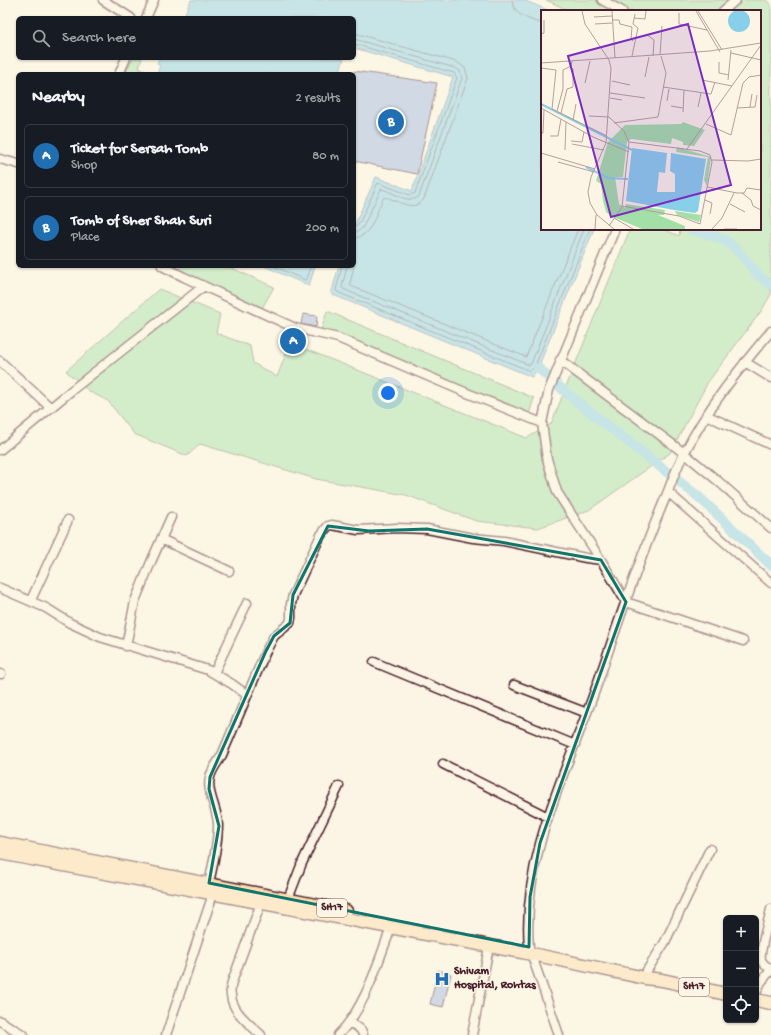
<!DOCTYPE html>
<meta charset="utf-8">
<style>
body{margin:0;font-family:"Gochi Hand",sans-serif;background:#20242c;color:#f1f3f6}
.controls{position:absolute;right:12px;bottom:12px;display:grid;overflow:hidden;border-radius:6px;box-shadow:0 1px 3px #0004}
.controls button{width:36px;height:36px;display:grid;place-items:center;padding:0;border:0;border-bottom:1px solid #363941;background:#171b24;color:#f1f3f6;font:20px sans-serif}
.you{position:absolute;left:388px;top:393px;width:14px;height:14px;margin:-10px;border:3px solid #fff;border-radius:50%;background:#1a73e8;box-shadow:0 0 0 6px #1a73e833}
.badge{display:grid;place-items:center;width:26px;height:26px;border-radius:50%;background:#1f6fb2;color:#fff;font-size:13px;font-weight:700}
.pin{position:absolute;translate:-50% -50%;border:2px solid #fff;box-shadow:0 1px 4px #0006}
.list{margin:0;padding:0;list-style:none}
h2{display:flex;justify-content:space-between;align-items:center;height:52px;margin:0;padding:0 16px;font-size:17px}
h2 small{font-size:13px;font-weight:400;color:#9ea1a6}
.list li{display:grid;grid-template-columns:26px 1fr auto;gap:12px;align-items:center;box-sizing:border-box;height:64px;margin:0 8px 8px;padding:0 8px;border:1px solid #363941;border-radius:6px}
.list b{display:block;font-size:15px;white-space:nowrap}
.list p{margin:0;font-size:13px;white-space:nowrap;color:#9ea1a6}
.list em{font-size:13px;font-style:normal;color:#9ea1a6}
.icon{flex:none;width:22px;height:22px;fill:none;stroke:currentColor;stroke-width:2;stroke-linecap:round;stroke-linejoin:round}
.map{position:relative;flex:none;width:771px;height:1035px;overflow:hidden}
.search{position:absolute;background:#171b24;box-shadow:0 1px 3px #0004;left:16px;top:16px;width:340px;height:44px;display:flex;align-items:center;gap:10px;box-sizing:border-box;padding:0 14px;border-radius:6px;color:#9ea1a6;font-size:15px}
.panel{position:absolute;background:#171b24;box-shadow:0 1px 3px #0004;left:16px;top:72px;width:340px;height:196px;border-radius:6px}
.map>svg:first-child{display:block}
</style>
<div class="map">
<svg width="771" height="1035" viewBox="0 0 771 1035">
<rect width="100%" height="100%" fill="#fcf5e5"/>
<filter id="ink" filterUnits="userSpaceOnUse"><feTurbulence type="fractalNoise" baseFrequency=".025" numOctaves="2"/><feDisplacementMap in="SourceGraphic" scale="8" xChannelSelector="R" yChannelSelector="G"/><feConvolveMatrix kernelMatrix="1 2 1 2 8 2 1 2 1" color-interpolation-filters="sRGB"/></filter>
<g filter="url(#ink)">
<path fill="#a3e0a7" stroke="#768069" d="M546,0H766L771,5V294L762,310L708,382L670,453L589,510L538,528L476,521L406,495L316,479L200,444L187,456L134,434L108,401L90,392L66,371L159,289L220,314L216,333L250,346L253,363L277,377L290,343L527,438L551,424L630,229H663L679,236L680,229H760V11H570Z
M133,58H142L139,68L150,73V74H125Z
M173,266H227L274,287L261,310Z
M327,311L534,398L529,415L519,418L320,334Z"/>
<path fill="#88cfe9" stroke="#6f899d" d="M191,0H523L550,11H542V229H594L538,368L532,377L331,294L339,266H354V226L376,177L412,191L453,77L354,48V18H183Z
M159,58H344L339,74H157L160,65L157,64Z
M264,266H315L309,286Z"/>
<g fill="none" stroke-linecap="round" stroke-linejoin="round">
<path stroke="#636577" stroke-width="1" d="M512,0C513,16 530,19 542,24
M354,33L457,62L465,68L468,78L424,199C412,214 398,199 384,197C376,210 373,237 354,238
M354,39L455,68L460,71L462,78L419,196C409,206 393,191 381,189L363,227L359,231L354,232
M354,44L454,73L457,78L415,193L410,195L378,183L359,224L357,226L354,227
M273,266L305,280L307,279L311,266
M342,266L336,290L337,292L530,371L535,366L590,229
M347,266L342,287L343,289L529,365L531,364L584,229
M354,266L350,284L351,286L526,357L578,229"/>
<path stroke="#88cfe9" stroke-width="10" d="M691,229L725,240L737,250L760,277L771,285
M538,368L570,396L700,498L771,565"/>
</g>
<path fill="#9cb7e3" stroke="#4a1f2b" d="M354,71L437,83L417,174L354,161Z
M303,314L317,316L316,327L301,324Z
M438,970L451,974L443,1007L430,1004Z"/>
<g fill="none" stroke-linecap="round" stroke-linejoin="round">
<defs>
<path id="minor" d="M103,0L131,18
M602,0L622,11
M723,11L736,0
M146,18L154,0
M119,74L126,58
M0,159L18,164
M615,229L549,390L542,423L547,459L557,492L601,560L626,602L743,641
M162,266L184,277L295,328L338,338L467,393L542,423
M560,360L684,453L718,481L771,528
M0,361L51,408
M745,362L771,378
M706,415L771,445
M0,450L72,390L204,286
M668,492L771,583
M161,539L229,571
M0,588L46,608L70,623L100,637L208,670L232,684L247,695
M31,600L68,520
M126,646L135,601L151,562L171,517
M374,662L575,745
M214,673L247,603
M0,674H1
M514,685L587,713
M443,764L548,817
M209,883C213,865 218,844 218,825C218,809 206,793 210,777C212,769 218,762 222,755L266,651L274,636L290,623L291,618V604L293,595L321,535L328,526L332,525L358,530L397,528L427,529L473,538L504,541L586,558L601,560
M288,899L302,863L339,786
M261,903L232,982C231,986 230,991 231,995C232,1012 250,1024 261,1035
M771,909C769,919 759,952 761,960C763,964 767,967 771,968
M646,972L665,942L710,849
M756,993L761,982L771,970
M0,1021L24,1035
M349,1023C355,1025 362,1028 363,1035
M166,1035L213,894
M338,1035C366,1007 377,964 391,928
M472,1035L489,947
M559,1035L529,947C521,852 571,764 600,676C620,617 640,558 664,501C671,485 676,467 685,452C708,407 739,369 771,331"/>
<path id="primary" d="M0,843L346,911
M0,853L532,954L645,978L662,980L726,994
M756,1000L771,1003"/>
</defs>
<use href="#minor" stroke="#4a1f2b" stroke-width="11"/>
<use href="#primary" stroke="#4a1f2b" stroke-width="15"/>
<use href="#minor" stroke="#fcf5e5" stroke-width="8"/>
<use href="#primary" stroke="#fcdcac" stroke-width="12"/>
</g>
</g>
<path d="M0 0H771V1035H0ZM328,526L369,531L427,529L601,560L626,602L540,843L530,897L529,947L209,883L219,826L209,789L210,777L266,651L274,636L290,623L293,595Z" fill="#fcf5e5" fill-opacity=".55" fill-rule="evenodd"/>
<path fill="none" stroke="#0f766e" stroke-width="3" stroke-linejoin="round" d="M328,526L369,531L427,529L601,560L626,602L540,843L530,897L529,947L209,883L219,826L209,789L210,777L266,651L274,636L290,623L293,595Z"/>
<defs>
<symbol id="hospital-bare" viewBox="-9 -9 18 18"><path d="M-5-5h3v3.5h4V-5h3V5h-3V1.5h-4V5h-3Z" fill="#1f6fb2" stroke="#fcf5e5" stroke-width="2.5" paint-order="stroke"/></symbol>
</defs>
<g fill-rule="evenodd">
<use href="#hospital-bare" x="431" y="968" width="22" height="22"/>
</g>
<g text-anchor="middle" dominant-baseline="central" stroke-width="3" stroke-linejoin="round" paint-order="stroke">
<g fill="#fcf5e5" stroke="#7f5f63" stroke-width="1">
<rect x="317" y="899" width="30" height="18" rx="3"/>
<rect x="679" y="978" width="30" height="18" rx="3"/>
</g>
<g font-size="11" font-weight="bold" fill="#4a1f2b">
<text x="332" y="908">SH17</text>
<text x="694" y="987">SH17</text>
</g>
<g font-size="12" font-weight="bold" fill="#4a1f2b" stroke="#fcf5e5" text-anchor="start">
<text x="454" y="972">Shivam<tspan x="454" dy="14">Hospital, Rohtas</tspan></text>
</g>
</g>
<g transform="translate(541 10)">
<rect width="220" height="220" fill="#fcf5e5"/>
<path d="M142,112L164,120L153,136L142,135V132L131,128L130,134L90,129L86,132L82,167H74L78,194L84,198L85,194L124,200L123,205H117L144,216V219H101L70,206L65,202L62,191L60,174L55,171L67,132L84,115L140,114ZM136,137L170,147L166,176L163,170L167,147L135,142ZM134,201L160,205L159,209L158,212L136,205Z" fill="#a3e0a7"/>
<path d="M187 11a11 11 0 1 1 22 0a11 11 0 1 1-22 0ZM91,138L126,143L124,163L118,162L116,182H134V164L129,161L130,143L165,149L157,201L154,203L133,200L85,191Z" fill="#88cfe9"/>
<path fill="none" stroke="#88cfe9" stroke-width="2" d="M0,94L91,140M45,157L67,168L87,169"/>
<path fill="none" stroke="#b59f9b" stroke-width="1" d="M41,1L44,14L68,50L70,58L65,133L50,167L47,182L49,193L56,205L73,219M71,1L74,48M155,1L179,42M157,1L181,40M138,3V14L166,20M53,7L71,6M93,8L104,9L105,1M71,10H78L79,14L91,17L90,29L92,31M54,14L71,13M0,24L3,23V10M105,24L113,30L112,46M190,43L220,50M119,45L121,16M91,46L97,18L92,14L94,4M178,52V63L188,65M0,53L169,41L220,33M0,58L15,60L11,99L66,126M104,67L108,47M161,70L191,76M187,70L190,40M71,71L89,75M44,73L49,51M122,77L170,84L174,72M69,83L104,88M69,88L81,90M126,91L128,79M130,96L142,98M157,97L160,83M209,97L211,84M0,98L52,127L88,142M196,98L214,97L216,85M16,101L22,79V60L30,56L31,51M142,102L143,80M20,103L26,79L32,77V59L29,57M48,106L68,107L83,121L88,132L81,197L68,216M32,110L35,94M73,113L117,107L125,63L120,46M165,114L190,125L202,73L208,67L220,65M0,124L2,123L3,100M9,126H17L20,109M30,131L41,132L43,122M31,134L63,140M146,139L220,35M24,140L25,112M0,143L54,159M171,150L207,151L220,149M17,152L53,162M166,177L196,183H203L206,178L220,180M201,183L210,190L212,196L220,200M164,190L171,193L169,204M189,194L204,202M81,196L138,206L159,214L171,152L169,145L159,141L88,132M73,208L92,219M54,219L55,205M171,219L181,208L193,183M183,219H196"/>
<path fill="#7b2cbf" fill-opacity="0.15" stroke="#7b2cbf" stroke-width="2" d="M147,14L190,175L70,207L27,46Z"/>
<rect width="220" height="220" fill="none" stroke="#4a1f2b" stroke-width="2"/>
</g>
</svg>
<div class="controls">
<button>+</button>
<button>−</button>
<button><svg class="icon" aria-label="locate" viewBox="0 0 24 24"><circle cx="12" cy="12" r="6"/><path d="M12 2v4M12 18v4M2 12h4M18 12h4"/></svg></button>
</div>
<div class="you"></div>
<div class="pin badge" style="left:293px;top:341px">A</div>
<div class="pin badge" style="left:391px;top:122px">B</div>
<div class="search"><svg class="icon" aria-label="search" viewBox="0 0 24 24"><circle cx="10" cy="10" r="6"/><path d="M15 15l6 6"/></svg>Search here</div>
<section class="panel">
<h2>Nearby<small>2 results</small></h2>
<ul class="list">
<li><span class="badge">A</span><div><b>Ticket for Sersah Tomb</b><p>Shop</p></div><em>80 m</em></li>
<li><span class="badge">B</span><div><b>Tomb of Sher Shah Suri</b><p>Place</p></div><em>200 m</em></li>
</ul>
</section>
</div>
